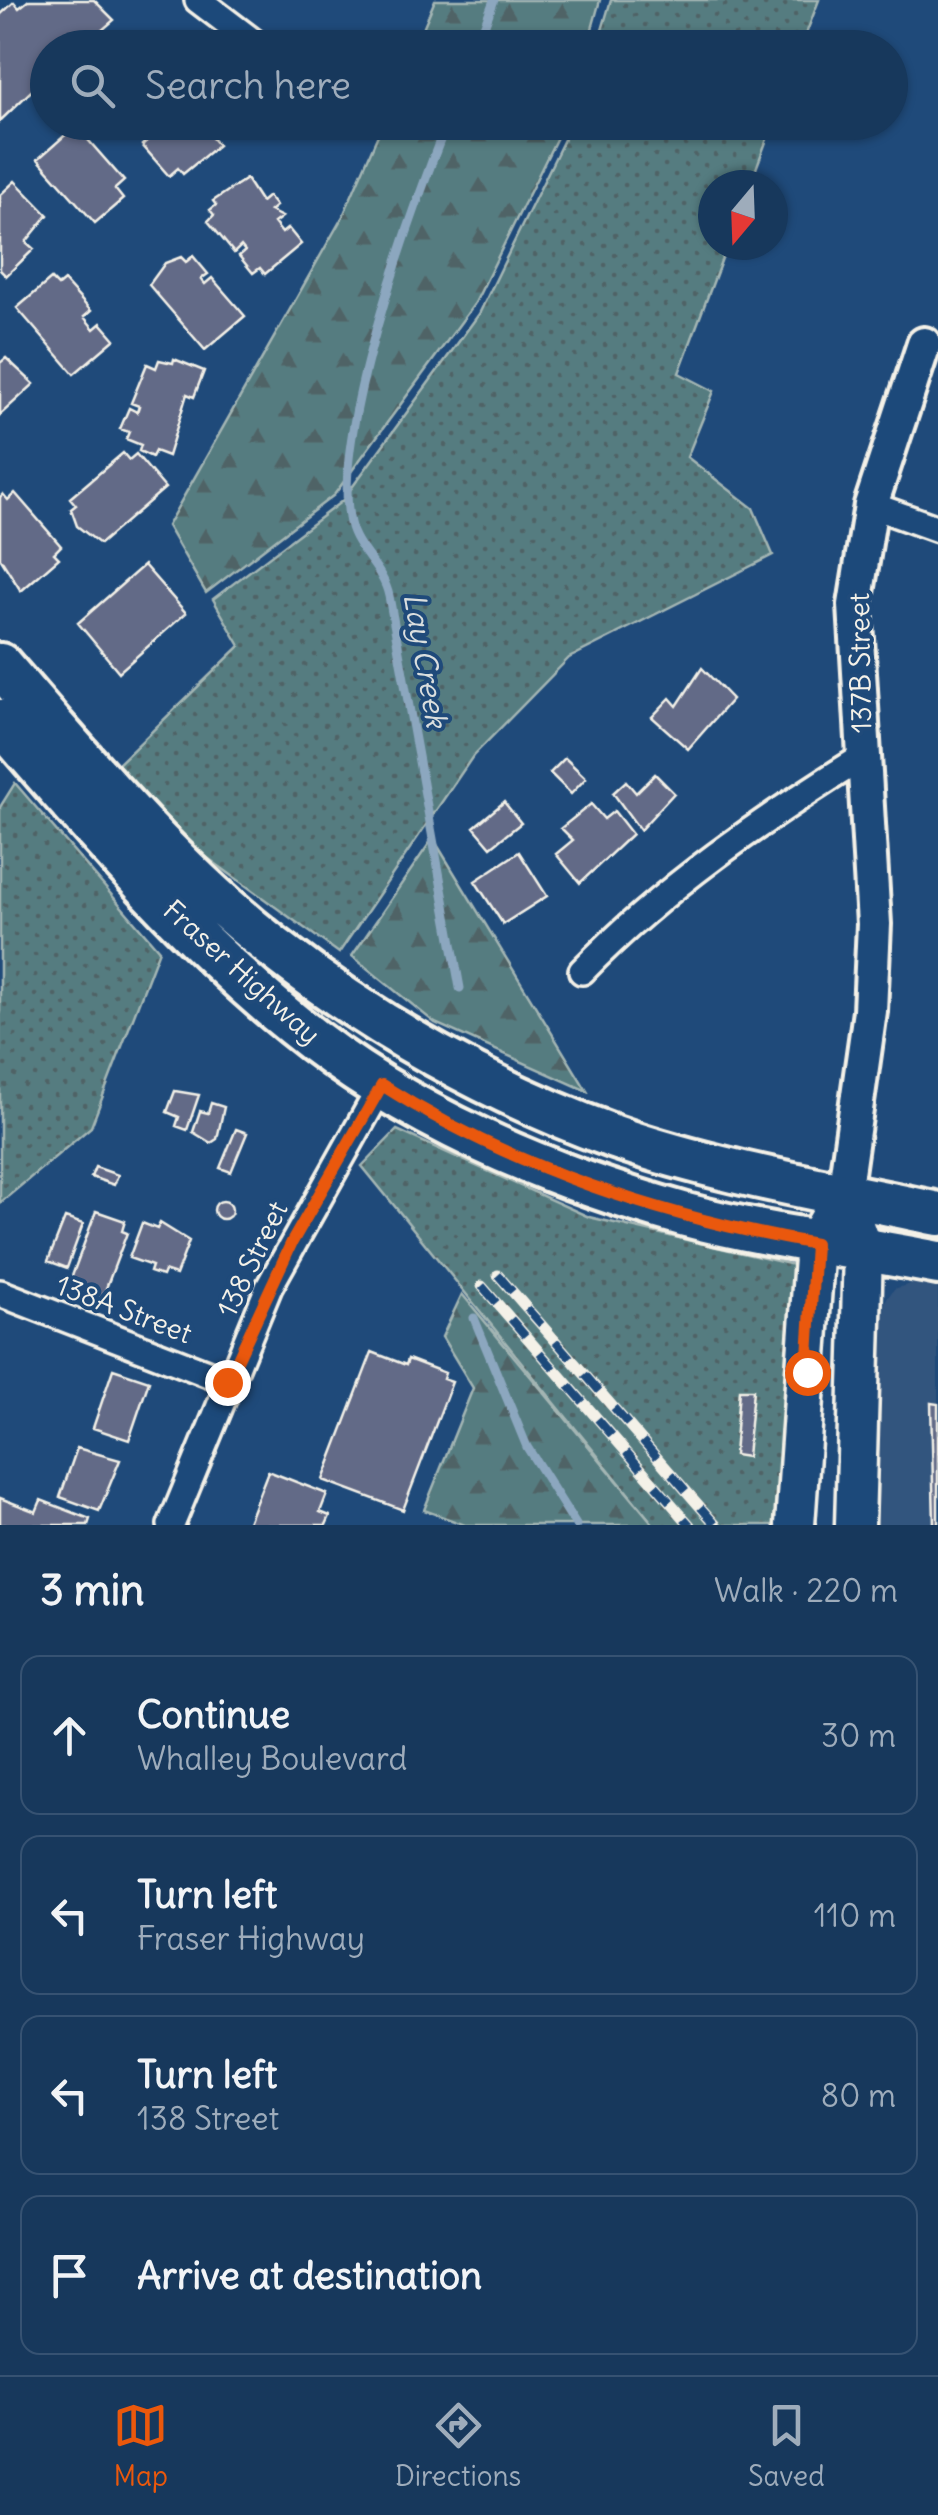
<!DOCTYPE html>
<meta charset="utf-8">
<style>
body{margin:0;font-family:Delius,sans-serif;background:#244365;color:#f1f3f6}
.compass{position:absolute;left:698px;top:170px;width:90px;height:90px;border-radius:50%;background:#17385c;box-shadow:0 2px 8px #0004;rotate:199deg}
.stop{position:absolute;width:30px;height:30px;margin:-22px;border:8px solid #ea580c;border-radius:50%;background:#fff}
.stop.end{background:#ea580c;border-color:#fff;box-shadow:0 2px 10px #0008}
.list{margin:0;padding:0;list-style:none}
h2{display:flex;justify-content:space-between;align-items:center;height:130px;margin:0;padding:0 40px;font-size:42px}
h2 small{font-size:32px;font-weight:400;color:#9eacbb}
.list li{display:grid;grid-template-columns:65px 1fr auto;gap:30px;align-items:center;box-sizing:border-box;height:160px;margin:0 20px 20px;padding:0 20px;border:2px solid #365272;border-radius:20px}
.list b{display:block;font-size:38px;white-space:nowrap}
.list p{margin:0;font-size:32px;white-space:nowrap;color:#9eacbb}
.list em{font-size:32px;font-style:normal;color:#9eacbb}
.icon{flex:none;width:55px;height:55px;fill:none;stroke:currentColor;stroke-width:2;stroke-linecap:round;stroke-linejoin:round}
.map{position:relative;flex:none;width:938px;height:1525px;overflow:hidden}
.search{position:absolute;background:#17385c;box-shadow:0 2px 8px #0004;left:30px;right:30px;top:30px;height:110px;display:flex;align-items:center;gap:25px;box-sizing:border-box;padding:0 35px;border-radius:55px;color:#9eacbb;font-size:38px}
.sheet{height:850px;background:#17385c}
nav{display:flex;justify-content:space-around;align-items:center;box-sizing:border-box;height:140px;border-top:2px solid #365272;background:#17385c;font-size:28px;color:#9eacbb}
nav a{display:grid;justify-items:center;gap:5px}
nav .on{color:#ea580c}
.map>svg:first-child{display:block}
</style>
<div class="map">
<svg width="938" height="1525" viewBox="0 0 938 1525">
<defs>
<pattern id="grass-dots" width="8" height="8" patternUnits="userSpaceOnUse" patternTransform="scale(2.5)"><rect width="8" height="8" fill="#557b80"/><path d="M2 2h.1M6 6h.1" fill="none" stroke="#506466" stroke-width="1.8" stroke-linecap="round"/></pattern>
<pattern id="forest-firs" width="22" height="20" patternUnits="userSpaceOnUse" patternTransform="scale(2.5)"><rect width="22" height="20" fill="#557b80"/><path d="M5 1l3.5 6h-7zM16 11l3.5 6h-7z" fill="#506466"/></pattern>
</defs>
<rect width="100%" height="100%" fill="#1f4a7a"/>
<filter id="ink" filterUnits="userSpaceOnUse"><feTurbulence type="fractalNoise" baseFrequency=".01" numOctaves="2"/><feDisplacementMap in="SourceGraphic" scale="20" xChannelSelector="R" yChannelSelector="G"/><feConvolveMatrix kernelMatrix="1 2 1 2 8 2 1 2 1" color-interpolation-filters="sRGB"/></filter>
<g filter="url(#ink)">
<path fill="#33547e" d="M920,1281L938,1285V1525H875L872,1458L879,1309L894,1289Z"/>
<path fill="url(#grass-dots)" stroke="#a4b6b4" stroke-width="2.5" d="M611,0H819L801,47H597Z
M572,123H773L750,185H713V245H727L679,373L714,391L687,457L753,508L773,555L569,658L473,756L339,953L198,851L115,767L240,646L213,599L342,501L479,314Z
M15,783L159,950L91,1127L0,1203V807Z
M397,1130L589,1217L798,1266L783,1525H654L362,1166Z"/>
<path fill="url(#forest-firs)" stroke="#a4b6b4" stroke-width="2.5" d="M435,0H600L587,47H415Z
M383,123H564L475,303L334,495L206,593L167,526L343,216Z
M433,838L587,1091L435,1023L352,956Z
M462,1294L654,1525H465L424,1510L473,1388L442,1337Z"/>
<g fill="none" stroke-linecap="round" stroke-linejoin="round">
<path stroke="#8ca7bf" stroke-width="9" d="M476,48L494,0
M447,122C412,212 331,433 350,523C356,550 383,567 389,596L460,988
M474,1318L527,1447L576,1525"/>
</g>
<path fill="#626a87" stroke="#f4f1e8" stroke-width="2.5" d="M29,0H94L114,20L81,48H48V75L0,121V15L14,2L19,8Z
M124,122H188L199,135L205,130L218,145L183,174L178,168L169,176L142,145L150,138L140,126L133,132Z
M71,130L77,137L82,133L124,181L115,189L123,199L95,223L38,159Z
M246,179L261,202L268,196L276,206L270,211L282,217L274,223L282,233L288,228L301,244L265,274L260,268L253,273L239,256L245,251L241,246L234,253L208,221L214,215L210,210L216,205L213,201Z
M15,181L48,215L26,242L34,249L6,276L0,270V195Z
M193,256L208,274L201,279L205,284L212,278L245,316L205,350L149,285L165,263L181,257L186,262Z
M51,279L58,286L64,281L91,311L84,317L94,329L101,323L115,339L74,374L17,308Z
M6,358L34,384L0,415V363Z
M174,359L204,371L194,397L187,394L168,456L155,451L152,457L139,451L141,445L126,439L129,432L120,429L129,408L137,412L139,406L131,403L147,364L156,368L159,360L173,363Z
M123,453L129,460L136,454L165,488L100,544L77,526L71,509L76,505L70,498Z
M15,493L61,546L54,553L59,558L21,591L0,558V497L3,494L8,500Z
M144,565L186,613L119,672L78,623Z
M702,668L732,699L688,749L652,717L670,698L677,706Z
M565,758L586,778L571,794L550,773Z
M655,774L674,793L640,830L613,793L626,781L636,793Z
M504,802L521,823L491,847L474,827Z
M591,804L604,819L614,811L632,834L580,883L556,854L573,840L561,828Z
M519,852L547,896L503,924L475,881Z
M175,1091L199,1095L187,1130L176,1126L179,1117L167,1112Z
M211,1103L224,1107L217,1139L211,1143L193,1132L200,1111L208,1113Z
M236,1129L247,1133L231,1172L220,1168Z
M95,1167L118,1175L114,1185L91,1177Z
M214 1210a9 9 0 1 1 18 0a9 9 0 1 1-18 0Z
M96,1211L125,1221L122,1231L127,1233L102,1299L68,1287Z
M65,1218L83,1224L67,1268L48,1261Z
M142,1223L157,1229L160,1223L189,1241L176,1275L164,1271L162,1276L150,1272L152,1266L129,1258Z
M372,1352L406,1365L408,1359L445,1373L443,1379L452,1382L403,1510L323,1480Z
M113,1369L149,1381L129,1440L93,1428Z
M739,1390H753L747,1457L734,1455Z
M931,1403L938,1404V1525H934Z
M77,1448L120,1460L99,1511L60,1497Z
M268,1471L327,1494L320,1512L330,1516L326,1525H247Z
M0,1498L36,1512L41,1500L90,1519L88,1525H0Z"/>
<g fill="none" stroke-linecap="round" stroke-linejoin="round">
<defs>
<path id="minor" d="M198,0L261,48
M871,505L938,529
M582,971C665,886 762,820 863,757
M0,1293L227,1381
M171,1525L269,1287L382,1085"/>
<path id="tertiary" d="M844,1194L870,1011L874,924L855,605L871,505L924,344"/>
<path id="secondary" d="M852,1220L863,1251L855,1525
M795,1525L815,1244L844,1194"/>
<path id="primary" d="M0,665C85,763 170,866 273,947C375,1027 493,1093 615,1137C719,1173 831,1191 938,1214
M0,721C92,827 185,937 294,1025C405,1116 549,1177 686,1215C769,1237 854,1246 938,1263"/>
</defs>
<use href="#minor" stroke="#f4f1e8" stroke-width="32"/>
<use href="#tertiary" stroke="#f4f1e8" stroke-width="40"/>
<use href="#secondary" stroke="#f4f1e8" stroke-width="45"/>
<use href="#primary" stroke="#f4f1e8" stroke-width="50"/>
<use href="#minor" stroke="#1f4a7a" stroke-width="25"/>
<use href="#tertiary" stroke="#1f4a7a" stroke-width="32"/>
<use href="#secondary" stroke="#1f4a7a" stroke-width="38"/>
<use href="#primary" stroke="#1f4a7a" stroke-width="42"/>
<defs>
<path id="rail" d="M498,1275L716,1525
M482,1286L690,1525"/>
</defs>
<use href="#rail" stroke="#f4f1e8" stroke-width="11"/>
<use href="#rail" stroke="#1f4a7a" stroke-width="8" stroke-dasharray="22" stroke-linecap="butt"/>
</g>
</g>
<g fill="none" stroke-linecap="round" stroke-linejoin="round" filter="url(#ink)">
<path stroke="#ea580c" stroke-width="12" d="M227,1382L292,1242L382,1085C510,1167 665,1218 815,1244L807,1372"/>
</g>
<g text-anchor="middle" dominant-baseline="central" stroke-width="8" stroke-linejoin="round" paint-order="stroke">
<g font-size="28" fill="#f4f1e8" stroke="#1f4a7a">
<text transform="translate(860 663) rotate(-91)">137B Street</text>
<text transform="translate(242 972) rotate(42)">Fraser Highway</text>
<text transform="translate(252 1259) rotate(-64)">138 Street</text>
<text transform="translate(124 1309) rotate(21)">138A Street</text>
</g>
<g font-size="30" font-style="italic" fill="#dadede" stroke="#1f4a7a">
<text transform="translate(426 660) rotate(80)">Lay Creek</text>
</g>
</g>
</svg>
<svg class="compass" viewBox="-18 -18 36 36"><path d="M0-13l5 13h-10z" fill="#e53935"/><path d="M0 13l5-13h-10z" fill="#9eacbb"/></svg>
<div class="stop" style="left:807px;top:1372px"></div>
<div class="stop end" style="left:227px;top:1382px"></div>
<div class="search"><svg class="icon" aria-label="search" viewBox="0 0 24 24"><circle cx="10" cy="10" r="6"/><path d="M15 15l6 6"/></svg>Search here</div>
</div>
<section class="sheet">
<h2>3 min<small>Walk · 220 m</small></h2>
<ul class="list">
<li><svg class="icon" aria-label="ahead" viewBox="0 0 24 24"><path d="M12 20V5M6 11l6-6 6 6"/></svg><div><b>Continue</b><p>Whalley Boulevard</p></div><em>30 m</em></li>
<li><svg class="icon" aria-label="left" viewBox="0 0 24 24"><path d="M17 20v-9H6M10 6l-5 5 5 5"/></svg><div><b>Turn left</b><p>Fraser Highway</p></div><em>110 m</em></li>
<li><svg class="icon" aria-label="left" viewBox="0 0 24 24"><path d="M17 20v-9H6M10 6l-5 5 5 5"/></svg><div><b>Turn left</b><p>138 Street</p></div><em>80 m</em></li>
<li><svg class="icon" aria-label="arrive" viewBox="0 0 24 24"><path d="M6 21V4h12l-3 4 3 4H6"/></svg><div><b>Arrive at destination</b></div></li>
</ul>
</section>
<nav>
<a class="on"><svg class="icon" aria-label="map" viewBox="0 0 24 24"><path d="M3 6l6-2 6 2 6-2v14l-6 2-6-2-6 2zM9 4v14M15 6v14"/></svg>Map</a>
<a><svg class="icon" aria-label="directions" viewBox="0 0 24 24"><path d="M12 3l9 9-9 9-9-9zM9 14v-3h6M13 9l2 2-2 2"/></svg>Directions</a>
<a><svg class="icon" aria-label="saved" viewBox="0 0 24 24"><path d="M7 4h10v16l-5-4-5 4z"/></svg>Saved</a>
</nav>
